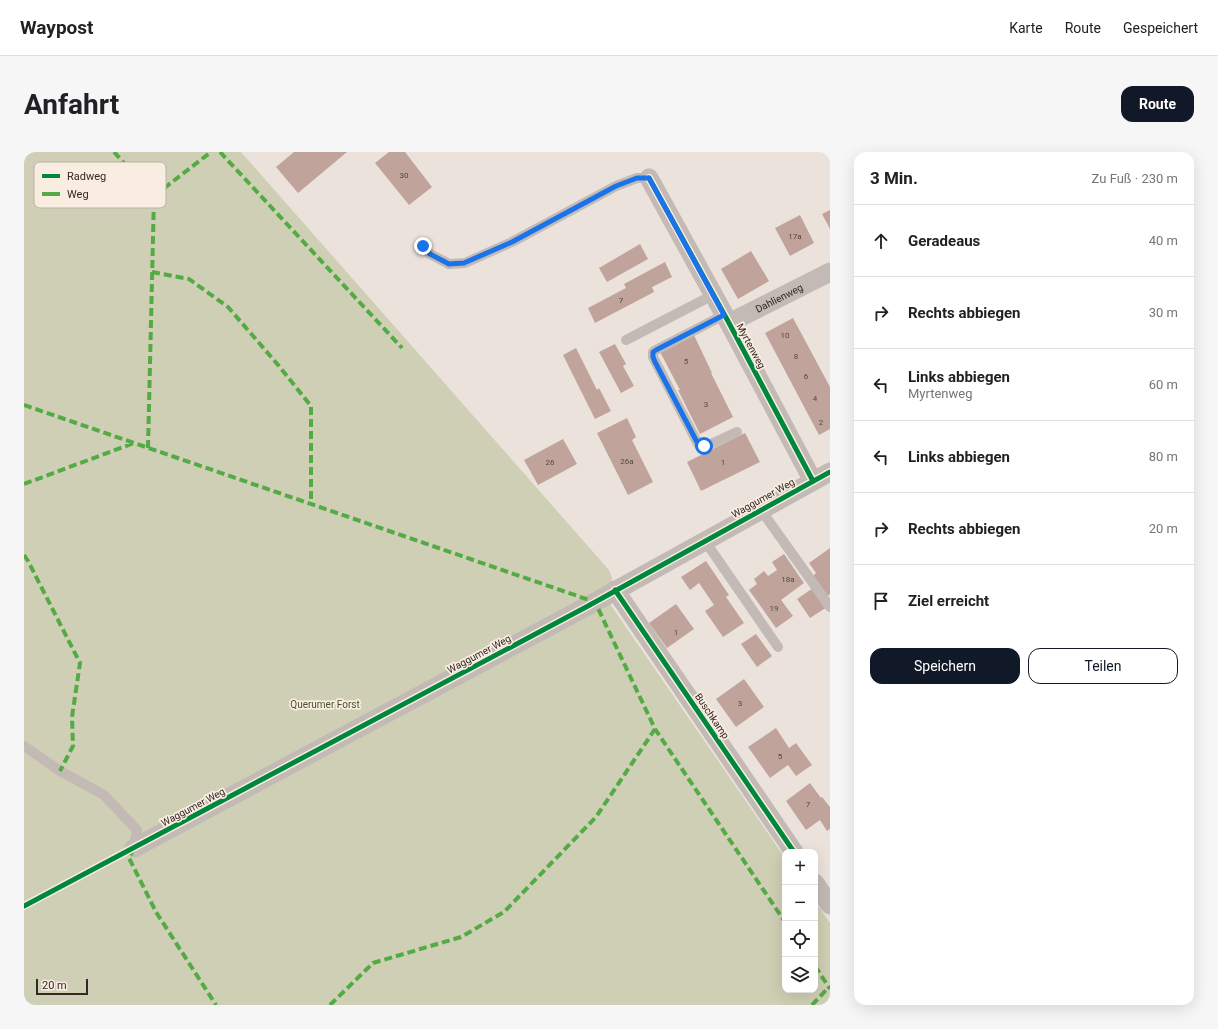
<!DOCTYPE html>
<html lang="de">
<meta charset="utf-8">
<style>
body{margin:0;font-family:Roboto,sans-serif;background:#f6f6f6;color:#202124}
.controls{position:absolute;right:12px;bottom:12px;display:grid;overflow:hidden;border-radius:8px;box-shadow:0 4px 16px #0002}
.controls button{width:36px;height:36px;display:grid;place-items:center;padding:0;border:0;border-bottom:1px solid #e0e0e0;background:#fff;color:#202124;font:20px sans-serif}
.scale{position:absolute;left:12px;bottom:10px;width:52px;box-sizing:border-box;padding-left:4px;border:2px solid #332824;border-top:0;font-size:11px;line-height:14px;white-space:nowrap;color:#332824;-webkit-text-stroke:3px #f9ece1;paint-order:stroke}
.stop{position:absolute;width:12px;height:12px;margin:-9px;border:3px solid #1a73e8;border-radius:50%;background:#fff}
.stop.end{background:#1a73e8;border-color:#fff;box-shadow:0 1px 4px #0008}
.list{margin:0;padding:0;list-style:none}
h2{display:flex;justify-content:space-between;align-items:center;height:52px;margin:0;padding:0 16px;font-size:17px}
h2 small{font-size:13px;font-weight:400;color:#757577}
.list li{display:grid;grid-template-columns:26px 1fr auto;gap:12px;align-items:center;box-sizing:border-box;height:72px;padding:0 16px;border-top:1px solid #e0e0e0}
.list b{display:block;font-size:15px;white-space:nowrap}
.list p{margin:0;font-size:13px;white-space:nowrap;color:#757577}
.list em{font-size:13px;font-style:normal;color:#757577}
.actions{display:flex;gap:8px;padding:12px 16px}
.actions a{flex:1;padding:9px 0;border:1px solid #111827;border-radius:12px;text-align:center;font-size:14px;color:#111827}
.actions .main{background:#111827;color:#fff}
.icon{flex:none;width:22px;height:22px;fill:none;stroke:currentColor;stroke-width:2;stroke-linecap:round;stroke-linejoin:round}
.map{position:relative;flex:none;width:806px;height:853px;overflow:hidden;border-radius:12px}
header{display:flex;align-items:center;gap:24px;box-sizing:border-box;height:56px;padding:0 20px;background:#fff;border-bottom:1px solid #e0e0e0}
header strong{font-size:19px}
nav{display:flex;gap:22px;margin-inline-start:auto;font-size:14px}
.intro{display:flex;align-items:center;justify-content:space-between;box-sizing:border-box;height:96px;padding:0 24px}
h1{margin:0;font-size:28px}
.button{padding:10px 18px;border-radius:12px;background:#111827;color:#fff;font-size:14px;font-weight:700}
main{display:flex;gap:24px;padding:0 24px}
aside{flex:1;background:#fff;border-radius:12px;box-shadow:0 4px 16px #0002}
.map>svg:first-child{display:block}
</style>
<header>
<strong>Waypost</strong>
<nav><a>Karte</a><a>Route</a><a>Gespeichert</a></nav>
</header>
<div class="intro"><h1>Anfahrt</h1><a class="button">Route</a></div>
<main>
<div class="map">
<svg width="806" height="853" viewBox="0 0 806 853">
<rect width="100%" height="100%" fill="#ebe2db"/>
<path fill="#cecfb4" d="M0,0H217L585,418L588,425L586,452L761,706V838H791V749L806,771V853H0Z"/>
<path fill="#c0a49c" d="M270,0H323L274,41L252,15Z
M365,0H381L408,35L385,53L351,11Z
M806,58V77L798,62Z
M776,63L790,91L766,104L751,76Z
M616,92L624,107L583,130L575,116Z
M727,99L745,129L714,147L697,117Z
M641,110L648,125L628,135L630,140L571,171L564,156L602,136L600,132Z
M769,166L806,235V277L795,283L741,181Z
M669,181L688,221H687L709,265L676,282L654,238H656L635,198Z
M591,192L602,212L599,214L610,234L597,241L575,200Z
M552,196L573,238L575,236L587,259L571,267L539,203Z
M603,266L612,285L608,288L629,330L604,343L573,281Z
M721,281L736,310L677,339L663,310Z
M539,287L553,312L514,333L500,308Z
M806,396V442L802,445L788,425L792,421L785,411Z
M760,402L780,431L757,448L769,464L752,476L725,438L733,432L730,427L740,419L744,424L753,418L748,410Z
M682,409L705,443L702,445L720,471L699,485L681,459L690,453L675,431L666,438L657,425Z
M789,436L803,455L786,466L773,447Z
M652,452L670,477L643,496L625,471Z
M732,482L748,504L733,515L717,492Z
M720,527L740,555L712,575L692,547Z
M752,576L765,596L772,591L788,613L772,624L764,613L746,626L724,595Z
M786,631L797,646L798,645L806,655V677L803,679L796,668L782,678L762,649Z"/>
<g fill="none" stroke-linecap="round" stroke-linejoin="round">
<path stroke="#c3bab5" stroke-width="10" d="M399,94L406,102L425,112L441,111L488,90L592,34L613,26H625
M700,163L632,198L629,200V205L674,292L677,294L685,293L713,280
M602,188L689,143
M737,358L806,455
M681,389L754,495
M0,594L36,619L80,643L113,678L110,696"/>
<g stroke="#c3bab5" stroke-width="19">
<path d="M625,26L705,171L789,329"/>
<path id="s1" d="M705,171L806,120"/>
<path d="M591,438L770,700"/>
<path d="M110,696L571,450L806,320"/>
<path d="M791,731L806,753"/>
</g>
<path stroke="#54aa44" stroke-width="4" stroke-dasharray="8 4" stroke-linecap="butt" d="M90,0L130,44L187,0
M196,0L378,196
M128,120L165,127L204,155L255,214L287,254V352
M0,253L571,450L631,577L761,770
M124,296L130,44
M0,332L110,291
M0,403L4,409L56,511L48,565L49,594L36,619
M110,696L105,706L132,760L192,853
M791,814L806,837
M306,853L349,811L437,785L480,760L572,665L631,577
M788,853L805,835"/>
<defs>
<path id="cycleway" d="M625,26L705,171L789,329
M591,438L770,700
M0,754L564,454L806,320"/>
</defs>
<use href="#cycleway" stroke="#f9ece1" stroke-width="8"/>
<use href="#cycleway" stroke="#00873e" stroke-width="5"/>
</g>
<g fill="none" stroke-linecap="round" stroke-linejoin="round">
<path stroke="#1a73e8" stroke-width="5" d="M399,94L406,102L425,112L440,111L488,90L592,34L613,26H625L700,163L632,198L629,200V205L631,210L674,292L677,294H680"/>
</g>
<g text-anchor="middle" dominant-baseline="central" stroke-width="3.5" stroke-linejoin="round" paint-order="stroke">
<g font-size="8" fill="#564742">
<text x="380" y="23">30</text>
<text x="771" y="84">17a</text>
<text x="597" y="148">7</text>
<text x="761" y="183">10</text>
<text x="772" y="204">8</text>
<text x="662" y="209">5</text>
<text x="782" y="224">6</text>
<text x="791" y="246">4</text>
<text x="682" y="252">3</text>
<text x="797" y="270">2</text>
<text x="603" y="309">26a</text>
<text x="526" y="310">26</text>
<text x="699" y="310">1</text>
<text x="764" y="427">18a</text>
<text x="750" y="456">19</text>
<text x="652" y="480">1</text>
<text x="716" y="551">3</text>
<text x="756" y="604">5</text>
<text x="784" y="652">7</text>
</g>
<g font-size="10" fill="#332824" stroke="#f9ece1">
<text stroke="none"><textPath href="#s1" startOffset="56">Dahlienweg</textPath></text>
<text transform="translate(727 194) rotate(62)">Myrtenweg</text>
<text transform="translate(739 346) rotate(-29)">Waggumer Weg</text>
<text transform="translate(455 502) rotate(-28)">Waggumer Weg</text>
<text transform="translate(688 564) rotate(56)">Buschkamp</text>
<text transform="translate(169 655) rotate(-28)">Waggumer Weg</text>
</g>
<g font-size="10" fill="#465228" stroke="#f9ece1">
<text x="301" y="552">Querumer Forst</text>
</g>
</g>
<rect x="10" y="10" width="132" height="46" rx="6" fill="#f9ece1" stroke="#beb1a8" stroke-width="1"/>
<rect x="18" y="22" width="18" height="4" fill="#00873e"/>
<rect x="18" y="40" width="18" height="4" fill="#54aa44"/>
<g font-size="11" fill="#332824">
<text x="43" y="28">Radweg</text>
<text x="43" y="46">Weg</text>
</g>
</svg>
<div class="controls">
<button>+</button>
<button>−</button>
<button><svg class="icon" aria-label="locate" viewBox="0 0 24 24"><circle cx="12" cy="12" r="6"/><path d="M12 2v4M12 18v4M2 12h4M18 12h4"/></svg></button>
<button><svg class="icon" aria-label="layers" viewBox="0 0 24 24"><path d="M12 4l9 5-9 5-9-5zM3 14l9 5 9-5"/></svg></button>
</div>
<div class="scale">20 m</div>
<div class="stop" style="left:680px;top:294px"></div>
<div class="stop end" style="left:399px;top:94px"></div>
</div>
<aside>
<h2>3 Min.<small>Zu Fuß · 230 m</small></h2>
<ul class="list">
<li><svg class="icon" aria-label="ahead" viewBox="0 0 24 24"><path d="M12 20V5M6 11l6-6 6 6"/></svg><div><b>Geradeaus</b></div><em>40 m</em></li>
<li><svg class="icon" aria-label="right" viewBox="0 0 24 24"><path d="M7 20v-9h11M14 6l5 5-5 5"/></svg><div><b>Rechts abbiegen</b></div><em>30 m</em></li>
<li><svg class="icon" aria-label="left" viewBox="0 0 24 24"><path d="M17 20v-9H6M10 6l-5 5 5 5"/></svg><div><b>Links abbiegen</b><p>Myrtenweg</p></div><em>60 m</em></li>
<li><svg class="icon" aria-label="left" viewBox="0 0 24 24"><path d="M17 20v-9H6M10 6l-5 5 5 5"/></svg><div><b>Links abbiegen</b></div><em>80 m</em></li>
<li><svg class="icon" aria-label="right" viewBox="0 0 24 24"><path d="M7 20v-9h11M14 6l5 5-5 5"/></svg><div><b>Rechts abbiegen</b></div><em>20 m</em></li>
<li><svg class="icon" aria-label="arrive" viewBox="0 0 24 24"><path d="M6 21V4h12l-3 4 3 4H6"/></svg><div><b>Ziel erreicht</b></div></li>
</ul>
<div class="actions"><a class="main">Speichern</a><a>Teilen</a></div>
</aside>
</main>
